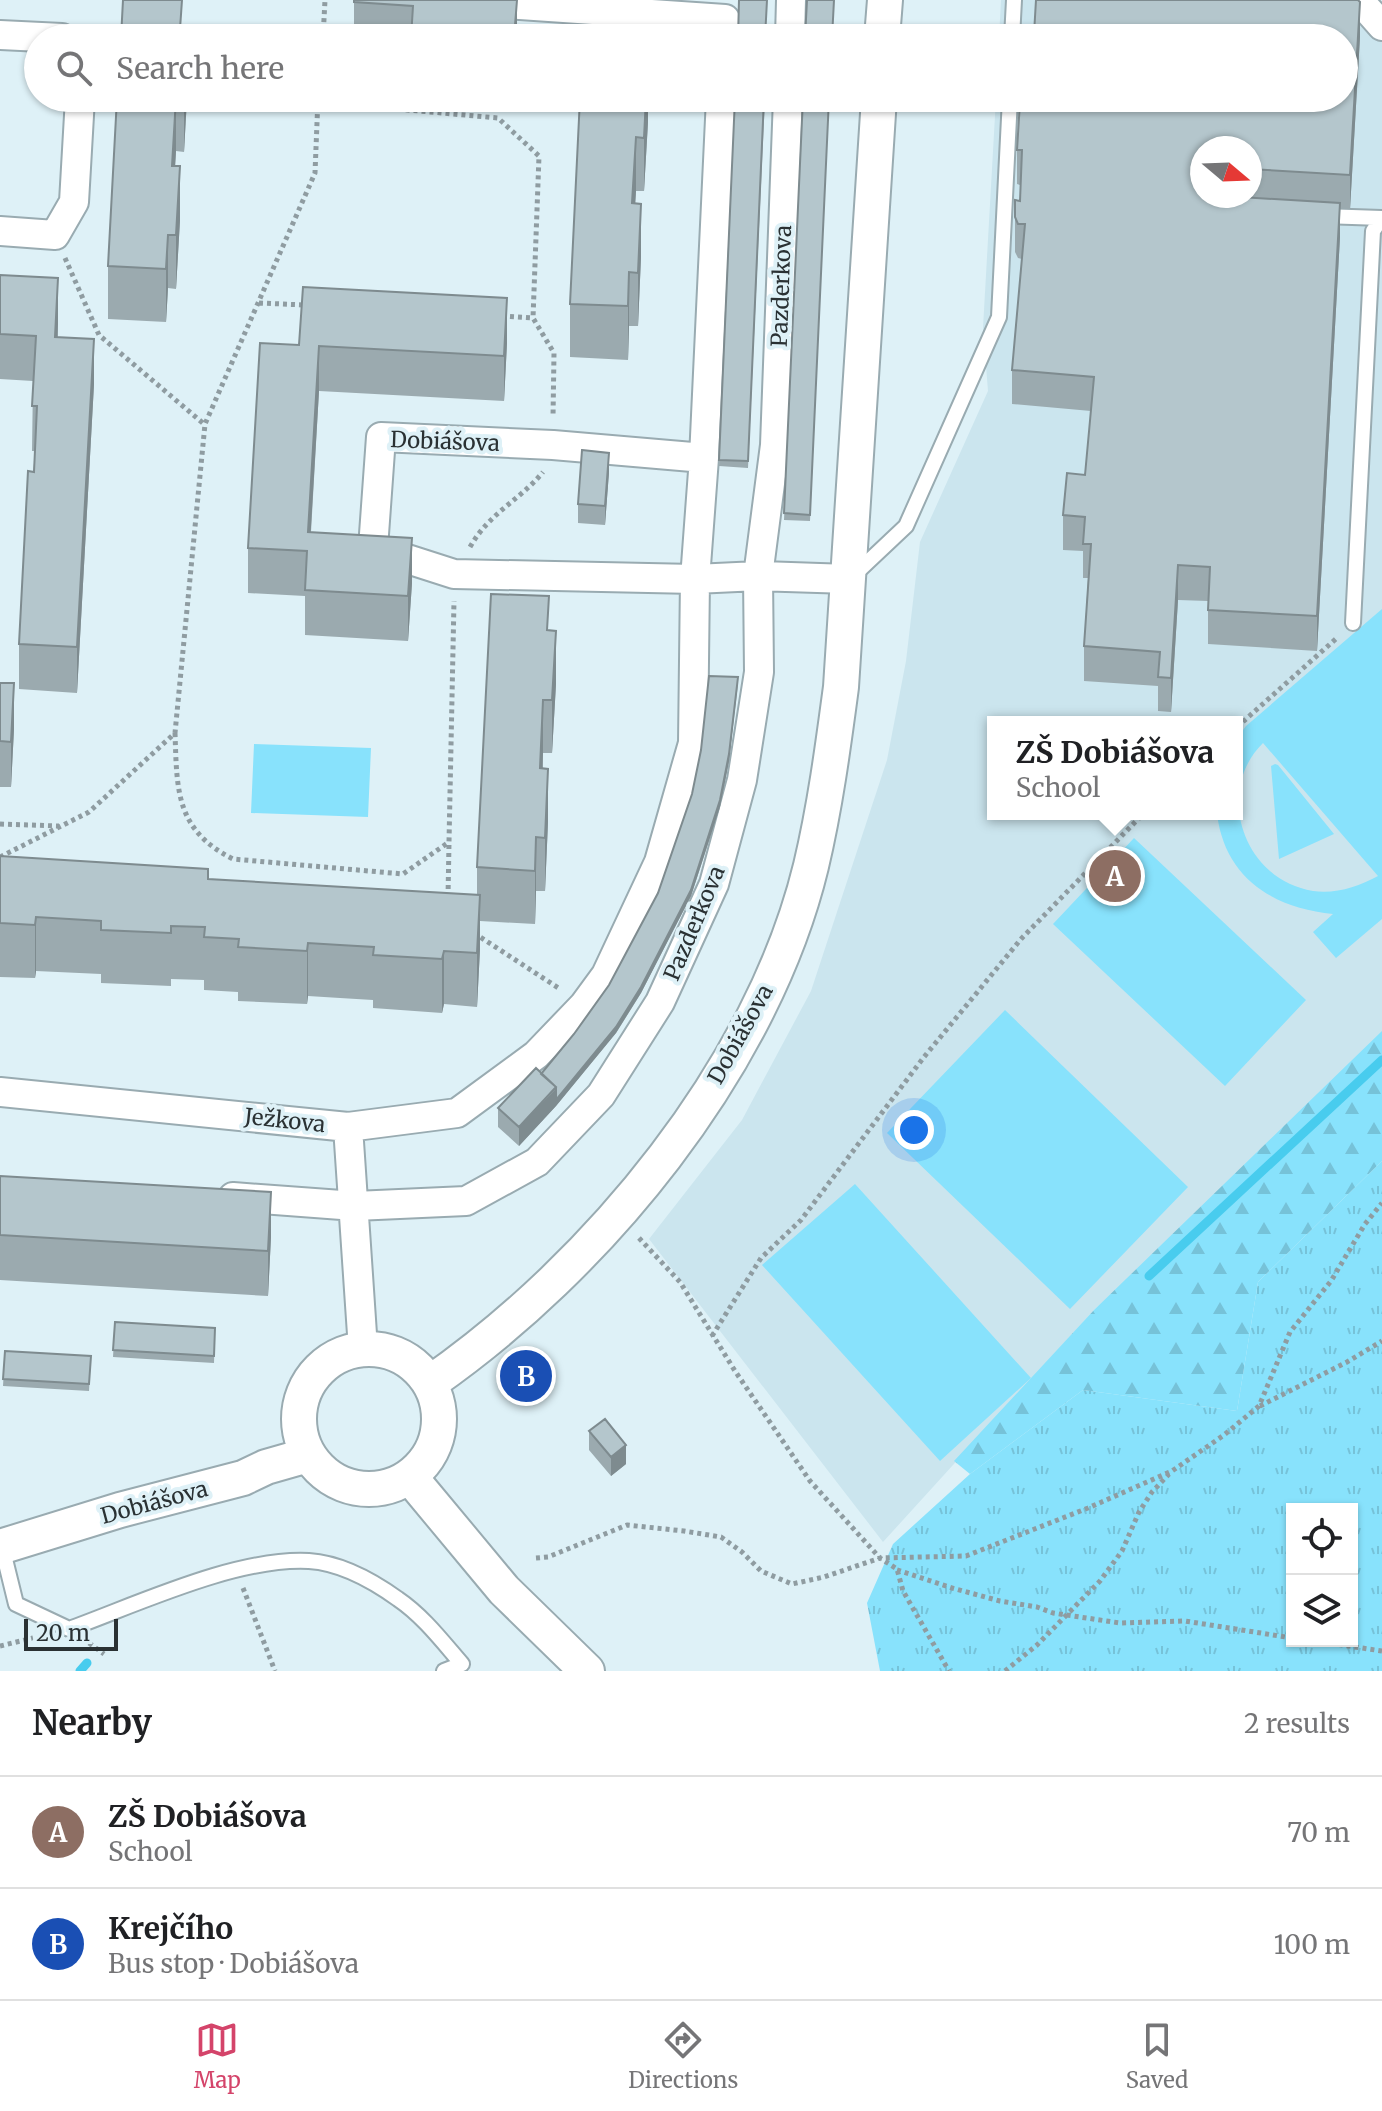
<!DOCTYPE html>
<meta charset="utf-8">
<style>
body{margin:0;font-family:Merriweather,serif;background:#f2f2f2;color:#202124}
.controls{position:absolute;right:24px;bottom:24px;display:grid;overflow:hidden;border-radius:0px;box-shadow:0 2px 6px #0004}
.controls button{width:72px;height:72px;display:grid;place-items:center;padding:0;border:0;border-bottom:2px solid #e0e0e0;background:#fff;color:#202124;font:40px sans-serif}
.compass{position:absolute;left:1190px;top:136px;width:72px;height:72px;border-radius:50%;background:#fff;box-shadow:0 2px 6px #0004;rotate:109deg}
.scale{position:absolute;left:24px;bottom:20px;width:94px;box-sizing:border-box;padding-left:8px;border:4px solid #2a3133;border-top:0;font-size:22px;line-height:28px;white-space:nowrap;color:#2a3133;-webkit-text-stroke:6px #def1f7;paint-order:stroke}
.you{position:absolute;left:914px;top:1130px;width:28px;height:28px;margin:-20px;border:6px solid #fff;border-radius:50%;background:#1a73e8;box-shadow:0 0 0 12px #1a73e833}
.badge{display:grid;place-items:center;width:52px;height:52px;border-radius:50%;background:#d4446a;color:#fff;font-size:26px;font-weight:700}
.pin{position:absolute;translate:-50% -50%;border:4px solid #fff;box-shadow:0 2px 8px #0006}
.popup{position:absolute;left:987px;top:716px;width:256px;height:104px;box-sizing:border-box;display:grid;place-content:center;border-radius:0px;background:#fff;filter:drop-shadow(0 2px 6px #0005);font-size:26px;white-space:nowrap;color:#757577}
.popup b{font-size:30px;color:#202124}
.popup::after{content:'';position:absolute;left:50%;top:100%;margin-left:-16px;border:16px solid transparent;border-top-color:#fff}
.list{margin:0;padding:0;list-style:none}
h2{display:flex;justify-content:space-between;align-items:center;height:104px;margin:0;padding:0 32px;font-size:34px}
h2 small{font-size:26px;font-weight:400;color:#757577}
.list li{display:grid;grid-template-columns:52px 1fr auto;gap:24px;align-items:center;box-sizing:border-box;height:112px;padding:0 32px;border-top:2px solid #e0e0e0}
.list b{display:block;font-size:30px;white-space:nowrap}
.list p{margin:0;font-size:26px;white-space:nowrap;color:#757577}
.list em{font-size:26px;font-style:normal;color:#757577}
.icon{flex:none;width:44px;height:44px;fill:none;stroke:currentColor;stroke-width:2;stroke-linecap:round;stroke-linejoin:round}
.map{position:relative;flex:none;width:1382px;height:1671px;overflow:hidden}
.search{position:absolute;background:#fff;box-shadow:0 2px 6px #0004;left:24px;right:24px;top:24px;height:88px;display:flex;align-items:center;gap:20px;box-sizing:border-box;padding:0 28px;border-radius:44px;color:#757577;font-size:30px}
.sheet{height:328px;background:#fff}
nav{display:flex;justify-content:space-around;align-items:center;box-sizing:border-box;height:112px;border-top:2px solid #e0e0e0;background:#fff;font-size:22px;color:#757577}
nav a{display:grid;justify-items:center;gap:4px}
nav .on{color:#d4446a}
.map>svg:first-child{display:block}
</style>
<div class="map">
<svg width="1382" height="1671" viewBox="0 0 1382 1671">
<defs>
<pattern id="grass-tufts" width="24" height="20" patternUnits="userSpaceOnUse" patternTransform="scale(2)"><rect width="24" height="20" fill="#88e2fc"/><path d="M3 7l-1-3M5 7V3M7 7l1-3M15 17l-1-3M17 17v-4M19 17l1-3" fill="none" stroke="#76c2d8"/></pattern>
<pattern id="forest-firs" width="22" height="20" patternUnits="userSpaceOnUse" patternTransform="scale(2)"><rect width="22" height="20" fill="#88e2fc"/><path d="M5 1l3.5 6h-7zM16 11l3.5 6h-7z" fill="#76c2d8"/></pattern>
</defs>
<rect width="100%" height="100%" fill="#def1f7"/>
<path fill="#cbe5ee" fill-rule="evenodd" d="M1001,0H1346L1382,41V1045L1094,1310L883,1542L649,1239L742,1120L811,991L887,760L906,661L920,542L988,391L983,328L996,98H1344V38H999ZM1202,148H1250V196H1202ZM993,722H1237V814H993Z"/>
<path fill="url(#grass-tufts)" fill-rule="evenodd" d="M1382,1161V1671H880L867,1603L893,1544L970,1474L1083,1390L1237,1411L1258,1282ZM1292,1509H1352V1641H1292Z"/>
<path fill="url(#forest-firs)" d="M1382,1031V1161L1258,1282L1237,1411L1083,1390L970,1474L954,1461L1094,1310Z"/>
<path fill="#88e2fc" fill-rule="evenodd" d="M1382,609V919L1336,958L1313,932L1333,914C1273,908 1225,878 1217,814H1237V738L1246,726ZM1263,743L1378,876C1358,887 1336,894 1313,891C1243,880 1214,791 1263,743Z
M254,744L371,748L368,817L251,813Z
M1275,764L1278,765L1334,834L1279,859L1271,766Z
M1134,838L1306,1000L1225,1086L1053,924Z
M1005,1010L1188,1187L1070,1309L887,1133Z
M855,1184L1031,1378L940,1461L762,1265Z"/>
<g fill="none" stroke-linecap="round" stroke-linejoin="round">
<path stroke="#48ccee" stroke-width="9" d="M1149,1276L1382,1060
M80,1671L87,1663"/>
<defs>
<path id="service" d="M1012,38L1014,0
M1322,216L1382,218
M854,575L906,526L999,317L1010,98
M1353,623L1373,231L1382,218
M2,1547L16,1604L69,1629C138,1604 237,1557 309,1561C340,1563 373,1581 398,1599C423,1616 442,1641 462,1664L444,1671"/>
<path id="minor" d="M446,0L725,19
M1359,0L1382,26
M0,35L62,38
M790,38L791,0
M0,231L55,235L74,202L80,98
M704,458L553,445L381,437L373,548L454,574L695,579L758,576L849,579
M0,1092L348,1127L363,1349
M348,1127L457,1113L536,1055L584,1005L606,975L659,862L693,743L695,579L704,458L721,98
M233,1197L355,1206L466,1201L537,1162L601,1095L660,1002L714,884L742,780L759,672L758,576L775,445L788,98"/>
<path id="tertiary" d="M882,38L885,0
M299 1419a70 70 0 1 1 140 0a70 70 0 1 1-140 0Z
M430,1383C598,1266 762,1068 811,866C825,807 833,747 841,687L879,98
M410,1477L504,1590L587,1671
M0,1547L120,1510L243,1478L266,1467L308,1455"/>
</defs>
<use href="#service" stroke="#99abb1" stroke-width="18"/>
<use href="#minor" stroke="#99abb1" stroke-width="32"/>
<use href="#tertiary" stroke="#99abb1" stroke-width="38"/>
<path stroke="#8f9ca1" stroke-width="5" stroke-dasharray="4 4" stroke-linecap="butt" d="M323,38L325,0
M318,102L498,118L539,156L533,318L554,353L553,417
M65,258L99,335L204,424
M259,303L305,305
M502,316L533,318
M470,547C490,512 519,501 543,472
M1237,727L1338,637
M175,733C177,789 175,830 233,859L403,874L449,842L454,601
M0,824L59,826
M0,857L89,812L175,733L205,424L315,173L318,98
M448,897L449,843
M474,933L560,989
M639,1238L680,1282L735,1371L810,1481L880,1558L897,1569L903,1591L949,1671
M712,1336L761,1258L801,1220L924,1057L1021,939L1143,814
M1260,1406L1347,1362L1382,1341
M536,1558L548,1557L627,1525L684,1531L721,1537L742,1552L761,1571L792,1584L824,1577L880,1558L966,1556L1088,1508L1172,1471L1224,1435L1259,1406L1290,1332L1331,1281L1365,1224L1382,1203
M897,1570L952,1588L1000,1601L1037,1607L1053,1613L1120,1623L1185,1621L1292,1638
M243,1588L275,1671
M1315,1641L1382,1651
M89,1643L104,1654
M0,1646L33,1638
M1005,1671L1037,1645L1100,1581L1122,1551L1139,1512L1152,1492L1169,1474"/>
<use href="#service" stroke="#fff" stroke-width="14"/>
<use href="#minor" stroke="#fff" stroke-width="28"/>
<use href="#tertiary" stroke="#fff" stroke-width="34"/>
</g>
<path fill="#9baaaf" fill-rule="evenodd" d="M354,0H517V38H354Z
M1360,37L1350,209L1340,208V237L1317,651L1208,644V601L1178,600L1171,712L1158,711V686L1084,681V646L1088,578H1083V551L1063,550V515L1085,475L1091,411L1012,404V370L1022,259L1018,258L1015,252V217L1020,201V185L1017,184V150L1025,102ZM1202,148H1250V196H1202Z
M117,98H187L184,152L176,151L175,166L180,220L176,289L168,288L166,322L108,319V266Z
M648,98V122L644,191H636L635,204L641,257L638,326H629L628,360L570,357V304Z
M735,98H765L748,468L719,466Z
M803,98H829L810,521L784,520Z
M0,275L58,324V337L94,384L77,693L19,689V644L35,451H32L33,381L0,379Z
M507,343L504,401L319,391L311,532L412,583L408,641L305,635V596L248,593V548L299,345Z
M609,472L605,525L578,523V504Z
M549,630L556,684L552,753H543V768L548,822L545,891H536L535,924L480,921V949L477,1007L444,1004L442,1013L373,1008V1000L340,998L308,996L307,1004L238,1001V992L204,990V980L171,979V986L101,983V974L36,971L35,978L0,977V856L208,879L477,895V867Z
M0,683L14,729L11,787H0Z
M738,684L729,761L720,807L691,896L641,993L616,1033L556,1106L519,1146L498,1127V1108L541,1074L574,1034L609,985L658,893Z
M0,1176L271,1237L268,1296L0,1280Z
M115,1322L215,1328L214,1363L113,1357Z
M5,1351L91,1356L89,1391L3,1386Z
M589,1431L626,1464L611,1476L589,1450Z"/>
<path fill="#7e8b8f" d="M517,0V38H514Z
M1360,2V37L1350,209V175Z
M176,98V151L172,219V166Z
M184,98H187L184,152Z
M646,98H648V122L644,191V138Z
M636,137V191L632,257V203Z
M180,166V220L176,289V235Z
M1340,203V237L1317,651V616Z
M641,204V257L638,326V273Z
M168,235V288L166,322V269Z
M629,272V326L628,360V306Z
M58,278V324L55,382V337Z
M507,298V343L504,401V356Z
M94,339V384L77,693V647Z
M319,346V391L308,577V532Z
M609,453V472L605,525V506Z
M412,538V583L408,641V596Z
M1178,565V600L1171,712V678Z
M556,631V684L552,753V700Z
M738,677L729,761L720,807L691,896L641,993L616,1033L556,1106L519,1146V1127L616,1027Z
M14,683V729L11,787V742Z
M543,700V753L540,821V768Z
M548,769V822L545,891V838Z
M536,837V891L535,924V871Z
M480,895V949L477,1007V953Z
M36,917V971L35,978V925Z
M308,943V996L307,1004V951Z
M444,951V1004L442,1013V959Z
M271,1192V1237L268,1296V1251Z
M626,1445V1464L611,1476V1457Z"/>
<path fill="#b4c6cc" stroke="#7e8b8f" stroke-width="2" d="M123,0H182L180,29H188V38H121Z
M354,0H517L514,38H411L413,6L354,2Z
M739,0H767L765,38H738Z
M807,0H834L832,38H805Z
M1036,0H1358L1360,2L1350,175L1250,169V148H1202L1201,195L1202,196H1224L1340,203L1317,616L1208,610L1210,567L1178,565L1171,678L1158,677L1160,652L1084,646L1091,544H1083L1085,517L1063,515L1067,473L1085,475L1094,377L1012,370L1025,224H1018L1015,217V200L1020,201L1022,150H1017L1020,102H1025V98H1344V38H1026L1029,34H1034Z
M583,32L640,34V38H582Z
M117,98H176L172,166H180L176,235H168L166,269L108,266Z
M580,98H646L644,138L636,137L632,203L641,204L638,273L629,272L628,306L570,304Z
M735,98H764L748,461L719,460Z
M803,98H829L810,515L784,513Z
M0,275L58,278L55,337L94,339L77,647L19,644L28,471L34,472L37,406H32L36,336L0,334Z
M303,287L507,298L504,356L319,346L308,532L412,538L408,596L305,590L307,551L248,548L260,343L299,345Z
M582,450L609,453L605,506L578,504Z
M491,594L549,596L547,630L556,631L552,700H543L540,768L548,769L545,838L536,837L535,871L477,867Z
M709,676L738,677L729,754L720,800L691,890L641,987L616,1027L556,1100V1087L541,1074L574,1034L609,985L658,893L692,794L701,750Z
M0,683H14L11,742L0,741Z
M0,856L208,869V879L480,895L477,953L444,951L442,959L373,955L374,947L340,945L308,943L307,951L238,947L239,939L204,937L205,927L171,926V933L101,930V921L69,919L36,917L35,925L0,923Z
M536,1068L556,1087L519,1127L498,1108Z
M0,1176L271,1192L268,1251L0,1235Z
M115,1322L215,1328L214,1356L113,1350Z
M5,1351L91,1356L89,1384L3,1379Z
M605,1419L626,1445L611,1457L589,1431Z"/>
<g text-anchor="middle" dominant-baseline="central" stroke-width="8" stroke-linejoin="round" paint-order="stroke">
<g font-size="22" fill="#2a3133" stroke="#def1f7">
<text transform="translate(781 286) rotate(-88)">Pazderkova</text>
<text transform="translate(445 441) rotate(2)">Dobiášova</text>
<text transform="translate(694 923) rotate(-67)">Pazderkova</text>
<text transform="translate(740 1034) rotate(-61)">Dobiášova</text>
<text transform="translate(285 1120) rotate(6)">Ježkova</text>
<text transform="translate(154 1502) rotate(-15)">Dobiášova</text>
</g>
</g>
</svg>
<div class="controls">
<button><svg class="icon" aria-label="locate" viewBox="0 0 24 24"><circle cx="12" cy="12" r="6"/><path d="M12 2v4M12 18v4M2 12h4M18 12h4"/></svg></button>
<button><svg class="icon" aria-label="layers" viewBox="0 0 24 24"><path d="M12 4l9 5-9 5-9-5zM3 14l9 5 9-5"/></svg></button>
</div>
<svg class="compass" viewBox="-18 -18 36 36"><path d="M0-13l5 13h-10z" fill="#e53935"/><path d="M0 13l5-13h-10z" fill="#757577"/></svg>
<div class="scale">20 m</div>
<div class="you"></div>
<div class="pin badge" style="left:1115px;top:876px;background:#8d6e63">A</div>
<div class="popup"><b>ZŠ Dobiášova</b>School</div>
<div class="pin badge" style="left:526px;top:1376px;background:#1a4fb4">B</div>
<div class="search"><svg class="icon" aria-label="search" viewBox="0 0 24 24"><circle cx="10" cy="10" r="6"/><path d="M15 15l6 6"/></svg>Search here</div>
</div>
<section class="sheet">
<h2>Nearby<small>2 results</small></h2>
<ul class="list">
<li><span class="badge" style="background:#8d6e63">A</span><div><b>ZŠ Dobiášova</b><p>School</p></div><em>70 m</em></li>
<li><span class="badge" style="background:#1a4fb4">B</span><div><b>Krejčího</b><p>Bus stop · Dobiášova</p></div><em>100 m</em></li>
</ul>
</section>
<nav>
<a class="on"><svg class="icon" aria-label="map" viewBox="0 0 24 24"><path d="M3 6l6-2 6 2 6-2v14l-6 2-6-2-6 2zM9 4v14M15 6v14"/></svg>Map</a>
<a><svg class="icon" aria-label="directions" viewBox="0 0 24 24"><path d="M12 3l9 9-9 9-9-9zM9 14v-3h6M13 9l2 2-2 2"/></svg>Directions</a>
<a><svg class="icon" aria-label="saved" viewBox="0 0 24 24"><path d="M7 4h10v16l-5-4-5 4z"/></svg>Saved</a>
</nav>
